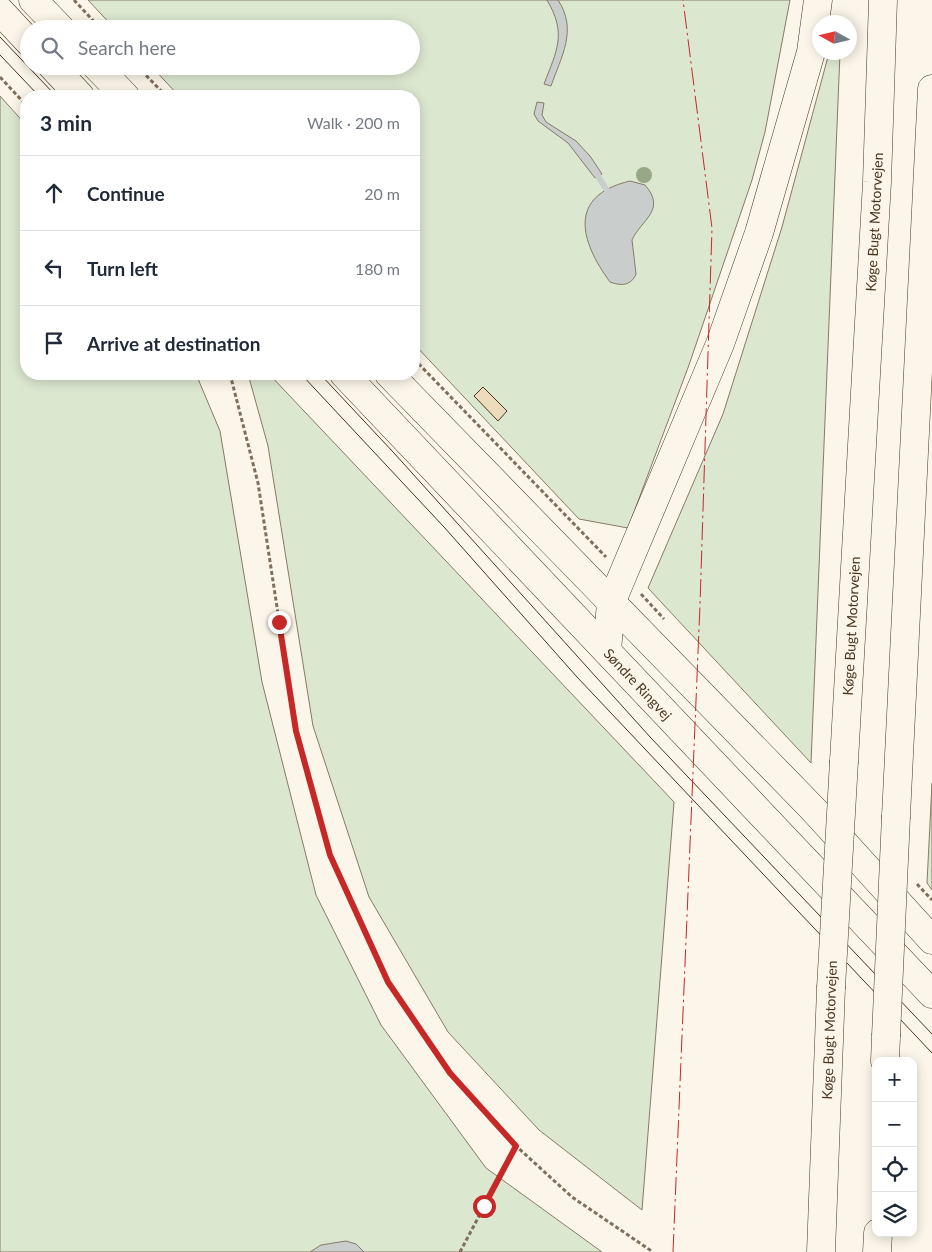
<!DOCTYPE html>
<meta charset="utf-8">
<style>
body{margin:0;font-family:Lato,sans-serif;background:#f2f2f3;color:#1f2937}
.controls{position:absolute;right:15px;bottom:15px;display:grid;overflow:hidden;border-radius:10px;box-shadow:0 2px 12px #0003}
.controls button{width:45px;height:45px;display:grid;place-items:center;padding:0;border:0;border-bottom:1px solid #e0e1e3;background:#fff;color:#1f2937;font:25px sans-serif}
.compass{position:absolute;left:812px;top:15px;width:45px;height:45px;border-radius:50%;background:#fff;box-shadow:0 2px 12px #0003;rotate:278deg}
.stop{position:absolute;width:15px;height:15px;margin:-11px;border:4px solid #c62828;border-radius:50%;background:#fff}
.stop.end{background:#c62828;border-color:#fff;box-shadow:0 1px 5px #0008}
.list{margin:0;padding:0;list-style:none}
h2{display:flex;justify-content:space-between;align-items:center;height:65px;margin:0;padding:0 20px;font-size:21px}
h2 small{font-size:16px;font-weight:400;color:#747a83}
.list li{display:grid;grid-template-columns:32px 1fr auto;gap:15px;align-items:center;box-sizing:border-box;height:75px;padding:0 20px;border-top:1px solid #e0e1e3}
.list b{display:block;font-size:19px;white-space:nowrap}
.list em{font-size:16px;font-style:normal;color:#747a83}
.icon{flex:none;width:28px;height:28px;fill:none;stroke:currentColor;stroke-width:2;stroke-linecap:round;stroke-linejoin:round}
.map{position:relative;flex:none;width:932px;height:1252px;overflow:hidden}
.search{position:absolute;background:#fff;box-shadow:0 2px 12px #0003;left:20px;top:20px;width:400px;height:55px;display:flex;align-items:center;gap:12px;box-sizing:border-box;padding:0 18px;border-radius:28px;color:#747a83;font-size:19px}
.panel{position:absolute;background:#fff;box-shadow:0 2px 12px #0003;left:20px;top:90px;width:400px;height:290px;border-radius:20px}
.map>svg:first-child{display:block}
</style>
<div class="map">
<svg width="932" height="1252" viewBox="0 0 932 1252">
<rect width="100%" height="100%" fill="#fbf6e9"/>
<path fill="#dce7d0" stroke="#887966" d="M88,0H790L765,132L752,180L689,365L628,528L579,519L414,344V96H179L151,66H411V29H115Z
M829,53H840L811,763L648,588L723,414L782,227Z
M0,96L26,125V374H196L220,431L262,682L316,895L381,1025L486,1168L602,1252H0Z
M248,374H269L674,802L642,1210L539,1130L448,1032L369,897L313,726L268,446Z
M932,783V890L927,883Z"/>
<path fill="#c9cecd" stroke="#887966" d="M547,0H558C578,30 561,57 551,86L544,84C557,50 567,34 547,0Z
M537,102L544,103L542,115L546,122L576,141L590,156L602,174L595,178L568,143L538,121L534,114Z
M630,181L645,185C667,210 641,220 632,240L636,274C631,286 621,286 610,282C580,241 567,196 630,181Z
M346,1241L356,1244L364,1252H310L321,1245Z"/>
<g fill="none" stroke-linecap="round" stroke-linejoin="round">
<path stroke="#c9cecd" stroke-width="6" d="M595,171L606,189"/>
</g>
<path fill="#ecdcbc" stroke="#4a3520" d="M483,387L507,411L498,421L474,396Z"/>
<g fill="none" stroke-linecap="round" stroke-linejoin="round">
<defs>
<path id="primary" d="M33,0L61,29
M0,11L29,42
M52,66L80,96
M96,66L125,96
M344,374L932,994
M389,374L814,810L932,940"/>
<path id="motorway" d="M607,651L611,603L720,344L759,233L811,52L818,0
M844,761L877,182L883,0
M896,816L932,89
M885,1061L886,1036
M821,1252L831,988
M877,1252L878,1233"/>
</defs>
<use href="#primary" stroke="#4a3520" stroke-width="29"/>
<use href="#motorway" stroke="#4a3520" stroke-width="29"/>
<path stroke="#7f6f5c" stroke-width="3" stroke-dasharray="4 2.5" stroke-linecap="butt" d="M74,0L101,29
M137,66L166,96
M0,77L26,105
M414,359L606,557
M230,374L258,483L296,731L330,855L387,982L450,1073L516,1146L572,1197L653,1252
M641,594L664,619
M917,884L932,900
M460,1252L516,1146"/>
<use href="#primary" stroke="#fbf6e9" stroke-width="28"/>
<use href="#motorway" stroke="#fbf6e9" stroke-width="28"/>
<path stroke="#4a3520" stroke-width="1" d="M0,37L56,96
M0,55L39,96
M301,374L444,527L577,677L932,1053
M320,374L394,453L651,738L932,1034"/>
<defs>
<path id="motorway-bridge" d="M831,988L844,761
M886,1036L896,816"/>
</defs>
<use href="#motorway-bridge" stroke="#4a3520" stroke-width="29" stroke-linecap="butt"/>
<use href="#motorway-bridge" stroke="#fbf6e9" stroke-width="28"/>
<path stroke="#c62828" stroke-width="1" stroke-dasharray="18 4 2.5 4" stroke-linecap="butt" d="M673,1252L700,605L712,228L683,0"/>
</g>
<circle fill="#96a887" cx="644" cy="175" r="8"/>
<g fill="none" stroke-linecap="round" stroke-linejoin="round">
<path stroke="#c62828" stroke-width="6" d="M279,622L296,731L330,855L388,982L450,1073L516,1146L484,1206"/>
</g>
<g text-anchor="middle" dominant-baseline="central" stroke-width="4" stroke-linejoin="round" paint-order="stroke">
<g font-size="14" fill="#4a3520" stroke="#fbf6e9">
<text transform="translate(874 222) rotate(-87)">Køge Bugt Motorvejen</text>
<text transform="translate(851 626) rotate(-87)">Køge Bugt Motorvejen</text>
<text transform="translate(638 684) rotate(47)">Søndre Ringvej</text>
<text transform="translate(829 1030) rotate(-88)">Køge Bugt Motorvejen</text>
</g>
</g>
</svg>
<div class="controls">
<button>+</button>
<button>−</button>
<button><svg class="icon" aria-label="locate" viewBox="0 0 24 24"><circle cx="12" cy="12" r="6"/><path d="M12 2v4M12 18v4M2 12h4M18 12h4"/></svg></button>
<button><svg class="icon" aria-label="layers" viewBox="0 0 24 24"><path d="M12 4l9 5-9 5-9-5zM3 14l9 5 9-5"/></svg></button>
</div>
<svg class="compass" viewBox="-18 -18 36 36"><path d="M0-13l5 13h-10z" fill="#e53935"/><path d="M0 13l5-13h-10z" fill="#747a83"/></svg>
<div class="stop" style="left:484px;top:1206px"></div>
<div class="stop end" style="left:279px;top:622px"></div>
<div class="search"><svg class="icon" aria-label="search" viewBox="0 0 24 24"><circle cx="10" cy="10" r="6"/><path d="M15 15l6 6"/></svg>Search here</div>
<section class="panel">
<h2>3 min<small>Walk · 200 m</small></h2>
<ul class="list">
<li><svg class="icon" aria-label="ahead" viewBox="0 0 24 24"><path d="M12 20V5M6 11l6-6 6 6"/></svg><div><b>Continue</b></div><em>20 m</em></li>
<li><svg class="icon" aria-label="left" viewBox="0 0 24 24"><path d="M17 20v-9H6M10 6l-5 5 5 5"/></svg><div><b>Turn left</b></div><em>180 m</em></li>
<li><svg class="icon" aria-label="arrive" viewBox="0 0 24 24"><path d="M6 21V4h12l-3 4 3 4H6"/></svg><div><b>Arrive at destination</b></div></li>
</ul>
</section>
</div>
